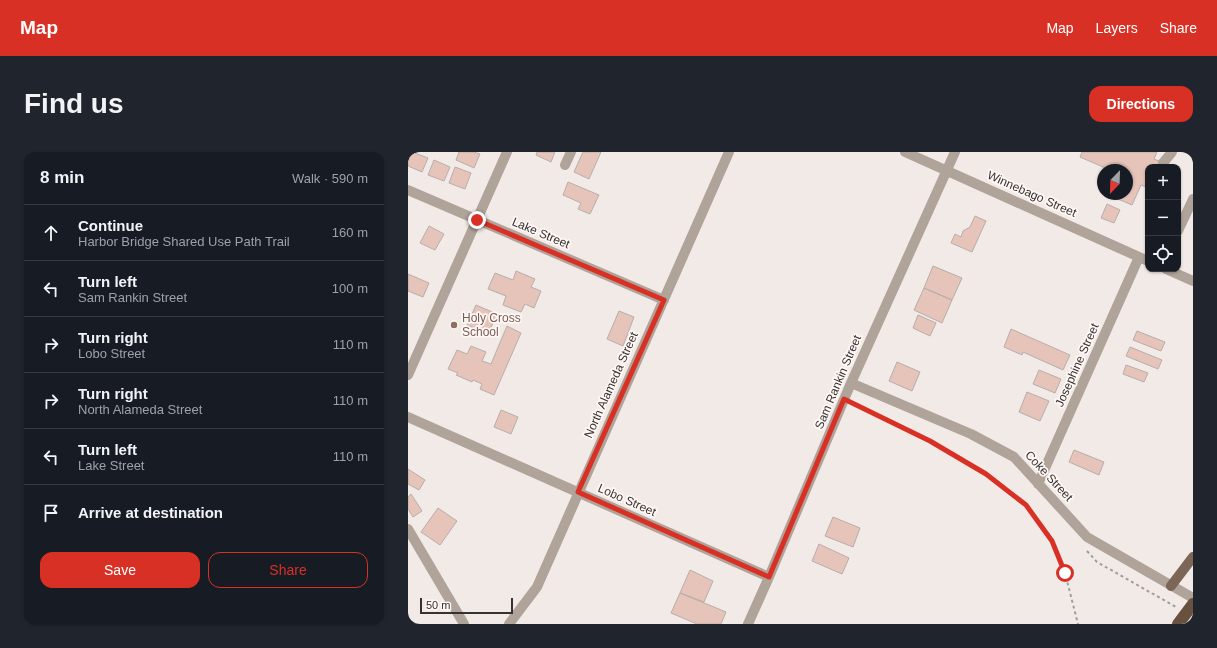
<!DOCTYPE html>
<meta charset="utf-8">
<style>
body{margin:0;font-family:Arial,sans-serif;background:#20242c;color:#f1f3f6}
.controls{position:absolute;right:12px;top:12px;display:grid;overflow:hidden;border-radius:8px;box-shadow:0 1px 3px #0004}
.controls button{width:36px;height:36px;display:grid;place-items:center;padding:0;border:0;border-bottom:1px solid #363941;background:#171b24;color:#f1f3f6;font:20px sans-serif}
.compass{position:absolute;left:689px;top:12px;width:36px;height:36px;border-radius:50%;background:#171b24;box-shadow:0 1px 3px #0004;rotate:203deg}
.scale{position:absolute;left:12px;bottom:10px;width:93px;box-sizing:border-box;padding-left:4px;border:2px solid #353231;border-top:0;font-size:11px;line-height:14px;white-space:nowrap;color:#353231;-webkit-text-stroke:3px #fff7f4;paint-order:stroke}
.stop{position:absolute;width:12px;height:12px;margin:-9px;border:3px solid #d93025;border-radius:50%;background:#fff}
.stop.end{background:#d93025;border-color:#fff;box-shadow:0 1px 4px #0008}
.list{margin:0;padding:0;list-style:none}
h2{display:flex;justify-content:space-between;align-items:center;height:52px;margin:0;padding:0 16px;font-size:17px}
h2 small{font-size:13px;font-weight:400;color:#9ea1a6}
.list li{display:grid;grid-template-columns:26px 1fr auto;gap:12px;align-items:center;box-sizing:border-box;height:56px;padding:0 16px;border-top:1px solid #363941}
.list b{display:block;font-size:15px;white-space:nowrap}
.list p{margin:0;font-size:13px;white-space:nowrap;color:#9ea1a6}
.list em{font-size:13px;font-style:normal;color:#9ea1a6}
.actions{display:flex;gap:8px;padding:12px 16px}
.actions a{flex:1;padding:9px 0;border:1px solid #d93025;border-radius:12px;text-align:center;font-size:14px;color:#d93025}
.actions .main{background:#d93025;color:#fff}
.icon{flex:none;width:22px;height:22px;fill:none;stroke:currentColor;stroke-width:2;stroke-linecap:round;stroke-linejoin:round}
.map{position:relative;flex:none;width:785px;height:472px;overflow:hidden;border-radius:12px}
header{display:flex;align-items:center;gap:24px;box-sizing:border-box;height:56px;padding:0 20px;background:#d93025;color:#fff}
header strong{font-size:19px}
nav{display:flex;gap:22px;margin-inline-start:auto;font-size:14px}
.intro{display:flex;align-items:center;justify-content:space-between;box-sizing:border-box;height:96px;padding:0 24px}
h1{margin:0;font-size:28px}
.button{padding:10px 18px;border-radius:12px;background:#d93025;color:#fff;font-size:14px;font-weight:700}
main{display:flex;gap:24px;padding:0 24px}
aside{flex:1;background:#171b24;border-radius:12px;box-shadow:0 1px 3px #0004}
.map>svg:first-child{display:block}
</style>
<header>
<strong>Map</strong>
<nav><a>Map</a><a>Layers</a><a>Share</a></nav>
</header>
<div class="intro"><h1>Find us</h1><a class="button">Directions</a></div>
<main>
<aside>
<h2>8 min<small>Walk · 590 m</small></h2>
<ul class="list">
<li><svg class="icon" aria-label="ahead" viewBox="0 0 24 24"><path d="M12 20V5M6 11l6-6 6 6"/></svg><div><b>Continue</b><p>Harbor Bridge Shared Use Path Trail</p></div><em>160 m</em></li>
<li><svg class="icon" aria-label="left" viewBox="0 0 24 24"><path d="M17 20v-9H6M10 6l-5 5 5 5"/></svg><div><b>Turn left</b><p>Sam Rankin Street</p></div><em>100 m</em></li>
<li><svg class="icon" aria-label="right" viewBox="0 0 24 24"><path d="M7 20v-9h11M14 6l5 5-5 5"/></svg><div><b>Turn right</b><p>Lobo Street</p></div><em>110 m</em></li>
<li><svg class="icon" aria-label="right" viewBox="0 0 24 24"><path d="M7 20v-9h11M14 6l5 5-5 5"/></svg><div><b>Turn right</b><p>North Alameda Street</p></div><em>110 m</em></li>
<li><svg class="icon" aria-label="left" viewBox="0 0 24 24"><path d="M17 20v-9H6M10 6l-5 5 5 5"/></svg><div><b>Turn left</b><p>Lake Street</p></div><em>110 m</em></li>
<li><svg class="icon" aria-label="arrive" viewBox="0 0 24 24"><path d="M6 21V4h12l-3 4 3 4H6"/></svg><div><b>Arrive at destination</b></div></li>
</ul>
<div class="actions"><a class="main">Save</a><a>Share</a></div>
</aside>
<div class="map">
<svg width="785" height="472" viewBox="0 0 785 472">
<rect width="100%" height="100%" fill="#f2eae6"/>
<path fill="#e6c4b9" stroke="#b6aeac" d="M4,0L20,6L14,20L0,14V9Z
M51,0H66L72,2L66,16L48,8Z
M129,0H147L143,10L128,3Z
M175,0H193L181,27L166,20Z
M674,0H749L746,7L760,13L759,15H740V36L733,33L724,53L698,42H719V18H702L672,5Z
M26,8L42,15L36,29L20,23Z
M47,15L63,21L57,37L41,31Z
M160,30L191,43L182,62L170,57L173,51L155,43Z
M699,52L712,58L706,71L693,66Z
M567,64L578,69L564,100L543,91L547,82L553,85L555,79L562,75Z
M21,74L36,82L27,98L12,91Z
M525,114L554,126L544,148L516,136Z
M108,119L127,127L123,135L133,139L126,156L117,152L113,160L95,153L98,144L80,137L87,121L105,128Z
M0,122L21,131L15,145L0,139Z
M516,136L544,148L534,171L506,158Z
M68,153L89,162L80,182L59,173Z
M211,159L226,165L215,194L199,187Z
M510,163L528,171L522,184L505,176Z
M99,174L113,181L86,243L72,237L74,232L65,228L64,230L48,223L50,221L40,217L49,198L59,202L63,194L78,200L74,209L83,212Z
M603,177L662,203L655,218L615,200L614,203L596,195Z
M729,179L757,190L753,199L725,188Z
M722,195L754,208L750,217L718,204Z
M489,210L512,220L504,239L481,229Z
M718,213L740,221L736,230L715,222Z
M631,218L653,227L647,241L625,232Z
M619,240L641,249L632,269L611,260Z
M93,258L110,265L103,282L86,275Z
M666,298L696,310L691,323L661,310Z
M0,317L17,328L11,338L0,332Z
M3,342L14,359L5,365L0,357V345Z
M30,356L49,369L32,393L13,380Z
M425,365L452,376L445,395L417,384Z
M411,392L441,406L434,422L404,409Z
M282,418L305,429L296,450L272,441Z
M272,441L318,460L313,472H289L263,461Z"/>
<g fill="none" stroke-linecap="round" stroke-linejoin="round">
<path stroke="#a39d9a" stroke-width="2" stroke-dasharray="3 3" stroke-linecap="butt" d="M447,252L522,289L578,321L618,353L644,389L657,421L670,472
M679,399L689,410L768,455"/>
<path stroke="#afa39a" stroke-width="10" d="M497,0L740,109
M755,11L764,0
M157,13L163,0
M0,38L256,148
M770,79L785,47
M758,117L785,129
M0,223L99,0
M443,231L563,282L606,305L679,385L785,446
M0,265L361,425
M630,332L731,105
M0,377L56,472
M101,472L129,435L321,0
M340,472L361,425L443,231L547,0"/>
<path stroke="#7b6657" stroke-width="10" d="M763,434L785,405"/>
<path stroke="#68513f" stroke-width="12" d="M770,472L785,452"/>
</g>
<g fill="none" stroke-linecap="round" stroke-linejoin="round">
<path stroke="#d93025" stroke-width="5" d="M69,68L256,148L170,340L361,425L436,247L522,289L578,322L618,353L644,389L657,421"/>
</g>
<circle fill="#8d6e63" stroke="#fff7f4" stroke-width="1.5" cx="46" cy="173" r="4"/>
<g text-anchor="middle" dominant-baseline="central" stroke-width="3.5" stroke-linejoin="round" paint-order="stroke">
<g font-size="12" fill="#353231" stroke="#fff7f4">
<text transform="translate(624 42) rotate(24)">Winnebago Street</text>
<text transform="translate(133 81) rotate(23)">Lake Street</text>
<text transform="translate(669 213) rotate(-66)">Josephine Street</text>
<text transform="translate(430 230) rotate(-67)">Sam Rankin Street</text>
<text transform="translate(203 233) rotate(-66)">North Alameda Street</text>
<text transform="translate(641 324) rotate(47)">Coke Street</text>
<text transform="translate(219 348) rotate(24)">Lobo Street</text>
</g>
<g font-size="12" fill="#785e54" stroke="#fff7f4" text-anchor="start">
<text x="54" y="166">Holy Cross<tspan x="54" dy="14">School</tspan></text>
</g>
</g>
</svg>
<div class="controls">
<button>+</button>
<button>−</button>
<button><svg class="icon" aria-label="locate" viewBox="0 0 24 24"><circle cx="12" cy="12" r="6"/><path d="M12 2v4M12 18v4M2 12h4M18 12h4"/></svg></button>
</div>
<svg class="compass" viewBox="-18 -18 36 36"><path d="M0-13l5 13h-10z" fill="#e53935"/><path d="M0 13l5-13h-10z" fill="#9ea1a6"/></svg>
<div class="scale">50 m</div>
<div class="stop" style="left:657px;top:421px"></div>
<div class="stop end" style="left:69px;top:68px"></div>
</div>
</main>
